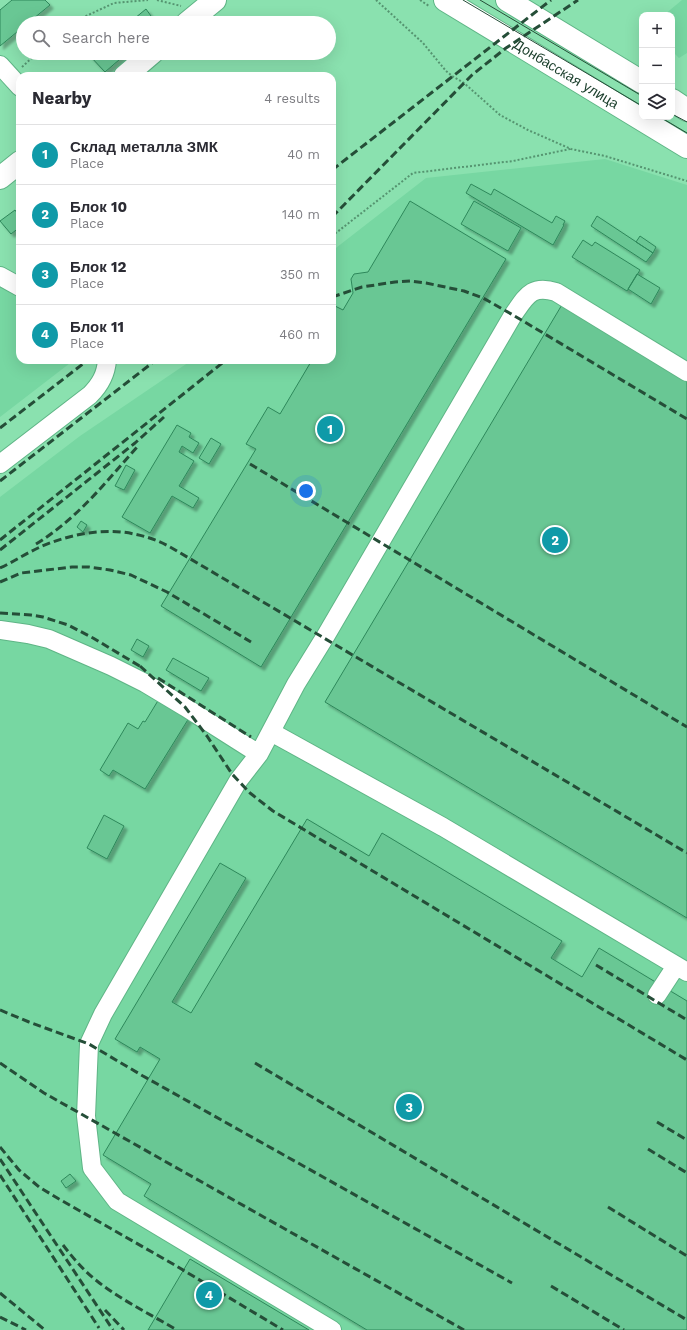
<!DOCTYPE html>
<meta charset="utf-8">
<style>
body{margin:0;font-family:"Work Sans",sans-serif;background:#f2f2f3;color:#2b2b33}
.controls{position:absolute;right:12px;top:12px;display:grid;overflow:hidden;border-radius:8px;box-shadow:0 4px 16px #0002}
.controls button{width:36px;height:36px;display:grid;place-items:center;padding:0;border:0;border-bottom:1px solid #e1e1e2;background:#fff;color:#2b2b33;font:20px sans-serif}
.you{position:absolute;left:306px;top:491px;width:14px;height:14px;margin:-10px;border:3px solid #fff;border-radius:50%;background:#1a73e8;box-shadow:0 0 0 6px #1a73e833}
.badge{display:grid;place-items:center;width:26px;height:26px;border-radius:50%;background:#db2777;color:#fff;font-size:13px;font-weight:700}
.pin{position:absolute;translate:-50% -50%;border:2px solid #fff;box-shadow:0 1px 4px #0006}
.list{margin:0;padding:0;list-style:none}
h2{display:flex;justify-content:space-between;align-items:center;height:52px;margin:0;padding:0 16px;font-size:17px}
h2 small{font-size:13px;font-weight:400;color:#7c7c81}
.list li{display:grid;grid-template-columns:26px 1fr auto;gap:12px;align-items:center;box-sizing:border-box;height:60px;padding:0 16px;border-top:1px solid #e1e1e2}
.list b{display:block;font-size:15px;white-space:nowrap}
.list p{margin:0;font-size:13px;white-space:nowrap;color:#7c7c81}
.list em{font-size:13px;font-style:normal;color:#7c7c81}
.icon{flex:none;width:22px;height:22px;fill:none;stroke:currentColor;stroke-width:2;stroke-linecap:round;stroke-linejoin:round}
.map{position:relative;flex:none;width:687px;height:1330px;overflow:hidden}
.search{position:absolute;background:#fff;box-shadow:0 4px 16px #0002;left:16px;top:16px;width:320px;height:44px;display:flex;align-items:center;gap:10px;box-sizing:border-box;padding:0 14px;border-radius:22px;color:#7c7c81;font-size:15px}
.panel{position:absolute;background:#fff;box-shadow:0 4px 16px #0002;left:16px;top:72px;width:320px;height:292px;border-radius:12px}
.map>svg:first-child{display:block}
</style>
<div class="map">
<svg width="687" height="1330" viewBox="0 0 687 1330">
<defs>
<filter id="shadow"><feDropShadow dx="3.5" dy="3.5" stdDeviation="1" flood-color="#0004"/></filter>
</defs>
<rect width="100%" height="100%" fill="#8ae1af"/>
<path fill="#77d7a2" d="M682,0H687V53L679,58L672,51V15H664Z
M605,159L687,185V1330H0V497L80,436L192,360H332V251L426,178Z
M0,283L20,299V360H74L0,417Z"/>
<path fill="#69c794" stroke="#2e885b" filter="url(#shadow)" d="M12,0H45L50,5L28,23H23V27L0,46V10Z
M146,9L156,23H129Z
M92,53H127L105,72L89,55Z
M471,184L491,195L494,189L552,223L556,216L565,221L563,225H564L553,245L466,193Z
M410,201L506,259L261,667L161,606L256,449L246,444L268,407L280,414L312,360H332V307L333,305L343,310L353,293L351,279L354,274L368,272Z
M474,201L521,228L508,251L461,224Z
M15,210L20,217V227L11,234L0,221Z
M597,216L653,253L646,262L591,226Z
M640,236L656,247L653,253L636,242Z
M583,240L592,246L595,242L640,270L627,291L572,257Z
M637,274L660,288L651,304L628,289Z
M563,303L687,377V918L325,702Z
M177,425L191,433L189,437L199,443L193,453L182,446L179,452L194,461L179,486L199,498L193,508L172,496L150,533L122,517Z
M211,438L221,444L209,464L199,458Z
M126,465L135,470L124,490L115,486Z
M81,521L87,525L83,532L77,527Z
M137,639L149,646L143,657L131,650Z
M173,658L209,678L201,691L166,670Z
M159,699L189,718L145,789L113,770L109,776L100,770L128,723L138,729L143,721L145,722Z
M104,815L124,826L107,859L87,848Z
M307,819L369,856L382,833L562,941L551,958L582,977L599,948L687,1001V1330H367L144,1196L151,1184L103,1155L160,1059L140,1047L137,1052L115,1039L220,863L246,878L172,1002L191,1013Z
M70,1174L76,1181L66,1188L61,1181Z
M190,1259L309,1330H148Z"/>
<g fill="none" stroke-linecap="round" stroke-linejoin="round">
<defs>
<path id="minor" d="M0,65L20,87
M0,276L20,287
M0,464L90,395C100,385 106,375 107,360
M0,630L28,634L49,639L111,666L145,683L185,707L259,754
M271,732L443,827L687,972
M657,995L676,966
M332,1330L117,1201L92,1168L86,1116L89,1044L103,1014L238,781L259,754L296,684L325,637L513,315C526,297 531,284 556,292L687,372"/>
<g id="major">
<path id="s1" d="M445,0L687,147"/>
<path d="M507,0L642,82"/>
<path d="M187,23L215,0"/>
<path d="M125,76L152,53"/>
<path d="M672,100L687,110"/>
<path d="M0,178L20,162"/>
</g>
</defs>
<use href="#minor" stroke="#5fb586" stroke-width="20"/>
<use href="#major" stroke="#5fb586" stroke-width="24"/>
<path stroke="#559470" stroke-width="2" stroke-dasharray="2 2" stroke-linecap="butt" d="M157,0L181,6
M376,0L423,43L446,71L452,76L464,83L500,115L528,130L571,149L605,156L687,181
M420,0L429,6
M71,23L114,3L148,0
M22,67L37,53
M332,236L413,173L513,161L570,149"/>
<use href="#minor" stroke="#fff" stroke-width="18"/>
<use href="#major" stroke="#fff" stroke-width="22"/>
<path stroke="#254e38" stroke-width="1" d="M463,0L642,106
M480,0L642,96
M672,114L687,122
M660,117L687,133"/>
<path stroke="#254e38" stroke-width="3" stroke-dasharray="8 4" stroke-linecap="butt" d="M332,170L551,0
M332,217L472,75L506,48L578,0
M332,297L362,287L395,282L410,281L426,283L464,291L483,298L513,315L687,419
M0,428L88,360
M250,464L687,727
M0,481L156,360
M0,540L226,360
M36,544C77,519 106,482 138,446
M0,550L135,443L164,417
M0,568C13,562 25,554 38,548C66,535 104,527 134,534C150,537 164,543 177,551L687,853
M0,582L21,573L72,567H89L110,570L131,575L167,592L251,642
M0,613L31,615L43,617L68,625L93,638L143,668
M140,666L185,707L207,736L232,774L250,793L273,811L687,1060
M158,678L251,737
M596,965L687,1020
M0,1010L29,1022L89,1044L143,1076L512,1283
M0,1063L44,1093L464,1330
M255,1063L687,1320
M657,1122L687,1140
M0,1147L19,1170L39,1187L59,1199L173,1264L283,1330
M648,1149L687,1173
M0,1159L113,1330
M0,1175L99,1328
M608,1207L687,1256
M63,1245C73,1258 84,1271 97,1281C121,1300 150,1314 177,1330
M551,1286L624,1330
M0,1293L45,1330
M105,1310L124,1330
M0,1317L26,1330"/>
</g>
<g text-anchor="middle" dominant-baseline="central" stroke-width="3.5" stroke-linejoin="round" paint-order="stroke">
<g font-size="14" fill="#183c29" stroke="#8ae1af">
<text stroke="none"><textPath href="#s1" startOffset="142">Донбасская улица</textPath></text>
</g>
</g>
</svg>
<div class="controls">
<button>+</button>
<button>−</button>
<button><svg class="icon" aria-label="layers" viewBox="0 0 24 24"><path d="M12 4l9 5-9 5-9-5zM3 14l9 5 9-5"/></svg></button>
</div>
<div class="you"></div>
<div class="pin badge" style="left:330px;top:429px;background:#0f9aa8">1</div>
<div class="pin badge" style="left:555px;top:540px;background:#0f9aa8">2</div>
<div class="pin badge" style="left:409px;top:1107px;background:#0f9aa8">3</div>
<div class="pin badge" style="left:209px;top:1295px;background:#0f9aa8">4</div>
<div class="search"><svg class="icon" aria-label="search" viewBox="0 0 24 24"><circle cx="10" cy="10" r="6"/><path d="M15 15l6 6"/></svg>Search here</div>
<section class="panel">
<h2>Nearby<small>4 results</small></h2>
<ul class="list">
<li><span class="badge" style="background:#0f9aa8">1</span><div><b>Склад металла ЗМК</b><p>Place</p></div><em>40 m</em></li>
<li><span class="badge" style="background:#0f9aa8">2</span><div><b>Блок 10</b><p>Place</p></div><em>140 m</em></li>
<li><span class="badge" style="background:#0f9aa8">3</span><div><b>Блок 12</b><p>Place</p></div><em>350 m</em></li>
<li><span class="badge" style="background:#0f9aa8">4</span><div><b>Блок 11</b><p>Place</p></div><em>460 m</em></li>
</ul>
</section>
</div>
